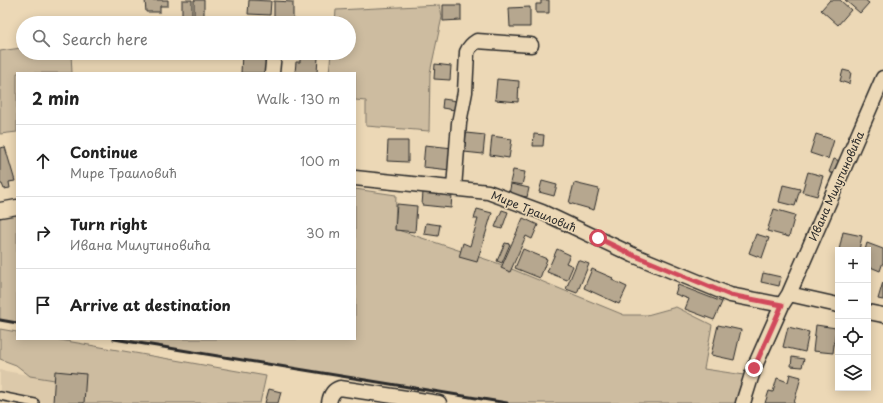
<!DOCTYPE html>
<meta charset="utf-8">
<style>
body{margin:0;font-family:"Playpen Sans",sans-serif;background:#f2f2f2;color:#222}
.controls{position:absolute;right:12px;bottom:12px;display:grid;overflow:hidden;border-radius:0px;box-shadow:0 2px 10px #0003}
.controls button{width:36px;height:36px;display:grid;place-items:center;padding:0;border:0;border-bottom:1px solid #e0e0e0;background:#fff;color:#222;font:20px sans-serif}
.stop{position:absolute;width:12px;height:12px;margin:-9px;border:3px solid #d1495b;border-radius:50%;background:#fff}
.stop.end{background:#d1495b;border-color:#fff;box-shadow:0 1px 4px #0008}
.list{margin:0;padding:0;list-style:none}
h2{display:flex;justify-content:space-between;align-items:center;height:52px;margin:0;padding:0 16px;font-size:17px}
h2 small{font-size:13px;font-weight:400;color:#767676}
.list li{display:grid;grid-template-columns:26px 1fr auto;gap:12px;align-items:center;box-sizing:border-box;height:72px;padding:0 16px;border-top:1px solid #e0e0e0}
.list b{display:block;font-size:15px;white-space:nowrap}
.list p{margin:0;font-size:13px;white-space:nowrap;color:#767676}
.list em{font-size:13px;font-style:normal;color:#767676}
.icon{flex:none;width:22px;height:22px;fill:none;stroke:currentColor;stroke-width:2;stroke-linecap:round;stroke-linejoin:round}
.map{position:relative;flex:none;width:883px;height:403px;overflow:hidden}
.search{position:absolute;background:#fff;box-shadow:0 2px 10px #0003;left:16px;top:16px;width:340px;height:44px;display:flex;align-items:center;gap:10px;box-sizing:border-box;padding:0 14px;border-radius:22px;color:#767676;font-size:15px}
.panel{position:absolute;background:#fff;box-shadow:0 2px 10px #0003;left:16px;top:72px;width:340px;height:268px;border-radius:0px}
.map>svg:first-child{display:block}
</style>
<div class="map">
<svg width="883" height="403" viewBox="0 0 883 403">
<rect width="100%" height="100%" fill="#ecd8b6"/>
<filter id="ink" filterUnits="userSpaceOnUse"><feTurbulence type="fractalNoise" baseFrequency=".025" numOctaves="2"/><feDisplacementMap in="SourceGraphic" scale="8" xChannelSelector="R" yChannelSelector="G"/><feConvolveMatrix kernelMatrix="1 2 1 2 8 2 1 2 1" color-interpolation-filters="sRGB"/></filter>
<g filter="url(#ink)">
<path fill="#dcc9aa" d="M0,370L67,382L65,403H0Z"/>
<path fill="#cdbca0" stroke="#7c7466" d="M440,5L442,17L430,73L429,131L366,126V101L355,100V73H329L331,53H349V23H335L336,10Z
M21,48H23V53H71L72,73H17V132L0,134V51Z
M355,189L396,195L395,229L497,263L624,315H647L676,307L712,325L704,369L744,375L735,403H507L114,339H355Z
M17,207V323L0,320V210Z
M0,329L17,332V339H55L266,376L260,403H65L67,382L30,376L16,365L0,359Z"/>
<path fill="#b6a78f" stroke="#2b2b2b" d="M145,0H168V6H160V12H146Z
M182,0H192V17H182Z
M194,0H204V18L194,17Z
M249,0L271,1L270,15L248,14Z
M541,0H549V13H536V4H541Z
M830,0H840L851,10L838,25L821,10Z
M845,0H865L869,3L860,13Z
M274,1L293,2V23L274,22Z
M443,5H461V20L443,21Z
M530,7V27H510L509,8Z
M85,53H114V54H85Z
M242,53H267L266,73H241Z
M300,53L314,54V57H318L317,73H295L296,62H300Z
M435,64L451,66L450,80L434,79Z
M843,70L851,72L849,84L840,81Z
M497,79L519,81L518,102L495,100Z
M443,99L457,101L455,110L442,108Z
M466,133L485,135L483,154L464,152Z
M534,134L544,135L543,146H533Z
M816,134L834,140L828,159L810,153Z
M492,136L512,139L509,158L490,155Z
M388,141H408V162L387,161Z
M425,145L453,148L450,170L423,167Z
M5,147L15,181L9,182L10,188L4,189L2,184H0V148Z
M834,159L843,162L838,176L829,172Z
M513,170L525,172L522,185L510,183Z
M808,172L823,176L817,196L802,192Z
M542,181L557,185L554,196L539,192Z
M574,183L599,189L594,210L569,203Z
M511,184L529,188L527,197L509,194Z
M783,185L800,189L795,206L779,202Z
M423,192L452,195L451,208L422,205Z
M397,204L417,206L415,232L395,230Z
M477,209L492,213L477,262L459,257L463,243L470,246L478,219H474Z
M774,209L795,215L789,237L767,231Z
M502,210L508,212L502,229L495,227Z
M523,218L538,225L532,239L526,236L510,272L501,268Z
M426,223L440,225L438,236L424,234Z
M843,232L862,236L859,250H839Z
M756,234L769,238L762,258L749,253Z
M505,243L510,244L502,263L497,261Z
M867,243L883,249V262L880,271L868,266V250H865Z
M523,249L547,259L540,278L515,268Z
M557,249L570,255L566,263L573,266L567,280L547,272Z
M578,260L589,264L577,293L566,289Z
M592,269L613,278L612,280L627,287L619,304L584,288Z
M763,273L781,277L779,286L761,282Z
M883,282V300L878,299Z
M678,285L722,302L714,320L685,309L689,299L675,294Z
M718,325L741,330L734,360L711,355Z
M816,325L836,328L833,353L813,351Z
M788,327L809,332L805,352L783,347Z
M792,357L804,359L802,367L791,366Z
M55,371L86,374L84,403H53Z
M790,374L801,377L794,403H765L769,391L773,392L777,378L788,382Z
M269,389L281,392L278,403H265Z"/>
<g fill="none" stroke-linecap="round" stroke-linejoin="round">
<defs>
<path id="service" d="M0,396L35,403"/>
<path id="minor" d="M272,73L274,53
M355,178L488,192L542,212L633,255L730,295L782,305L789,294L883,78
M454,188L459,123L465,92L467,52C469,47 472,44 477,41L531,45
M0,210L17,207
M789,294L838,305
M868,312L883,315
M329,403C330,396 333,390 340,388L439,403
M743,403L754,368L782,305"/>
</defs>
<use href="#service" stroke="#2b2b2b" stroke-width="10"/>
<use href="#minor" stroke="#2b2b2b" stroke-width="17"/>
<use href="#service" stroke="#ecd8b6" stroke-width="7"/>
<use href="#minor" stroke="#ecd8b6" stroke-width="14"/>
<path stroke="#2b2b2b" stroke-width="3" d="M0,320L17,323
M114,339L507,403"/>
</g>
</g>
<g fill="none" stroke-linecap="round" stroke-linejoin="round" filter="url(#ink)">
<path stroke="#d1495b" stroke-width="5" d="M598,238L633,255L730,295L782,305L754,368"/>
</g>
<g text-anchor="middle" dominant-baseline="central" stroke-width="3" stroke-linejoin="round" paint-order="stroke">
<g font-size="11" fill="#2b2b2b" stroke="#ecd8b6">
<text transform="translate(836 186) rotate(-66)">Ивана Милутиновића</text>
<text transform="translate(534 211) rotate(22)">Мире Траиловић</text>
</g>
</g>
</svg>
<div class="controls">
<button>+</button>
<button>−</button>
<button><svg class="icon" aria-label="locate" viewBox="0 0 24 24"><circle cx="12" cy="12" r="6"/><path d="M12 2v4M12 18v4M2 12h4M18 12h4"/></svg></button>
<button><svg class="icon" aria-label="layers" viewBox="0 0 24 24"><path d="M12 4l9 5-9 5-9-5zM3 14l9 5 9-5"/></svg></button>
</div>
<div class="stop" style="left:598px;top:238px"></div>
<div class="stop end" style="left:754px;top:368px"></div>
<div class="search"><svg class="icon" aria-label="search" viewBox="0 0 24 24"><circle cx="10" cy="10" r="6"/><path d="M15 15l6 6"/></svg>Search here</div>
<section class="panel">
<h2>2 min<small>Walk · 130 m</small></h2>
<ul class="list">
<li><svg class="icon" aria-label="ahead" viewBox="0 0 24 24"><path d="M12 20V5M6 11l6-6 6 6"/></svg><div><b>Continue</b><p>Мире Траиловић</p></div><em>100 m</em></li>
<li><svg class="icon" aria-label="right" viewBox="0 0 24 24"><path d="M7 20v-9h11M14 6l5 5-5 5"/></svg><div><b>Turn right</b><p>Ивана Милутиновића</p></div><em>30 m</em></li>
<li><svg class="icon" aria-label="arrive" viewBox="0 0 24 24"><path d="M6 21V4h12l-3 4 3 4H6"/></svg><div><b>Arrive at destination</b></div></li>
</ul>
</section>
</div>
